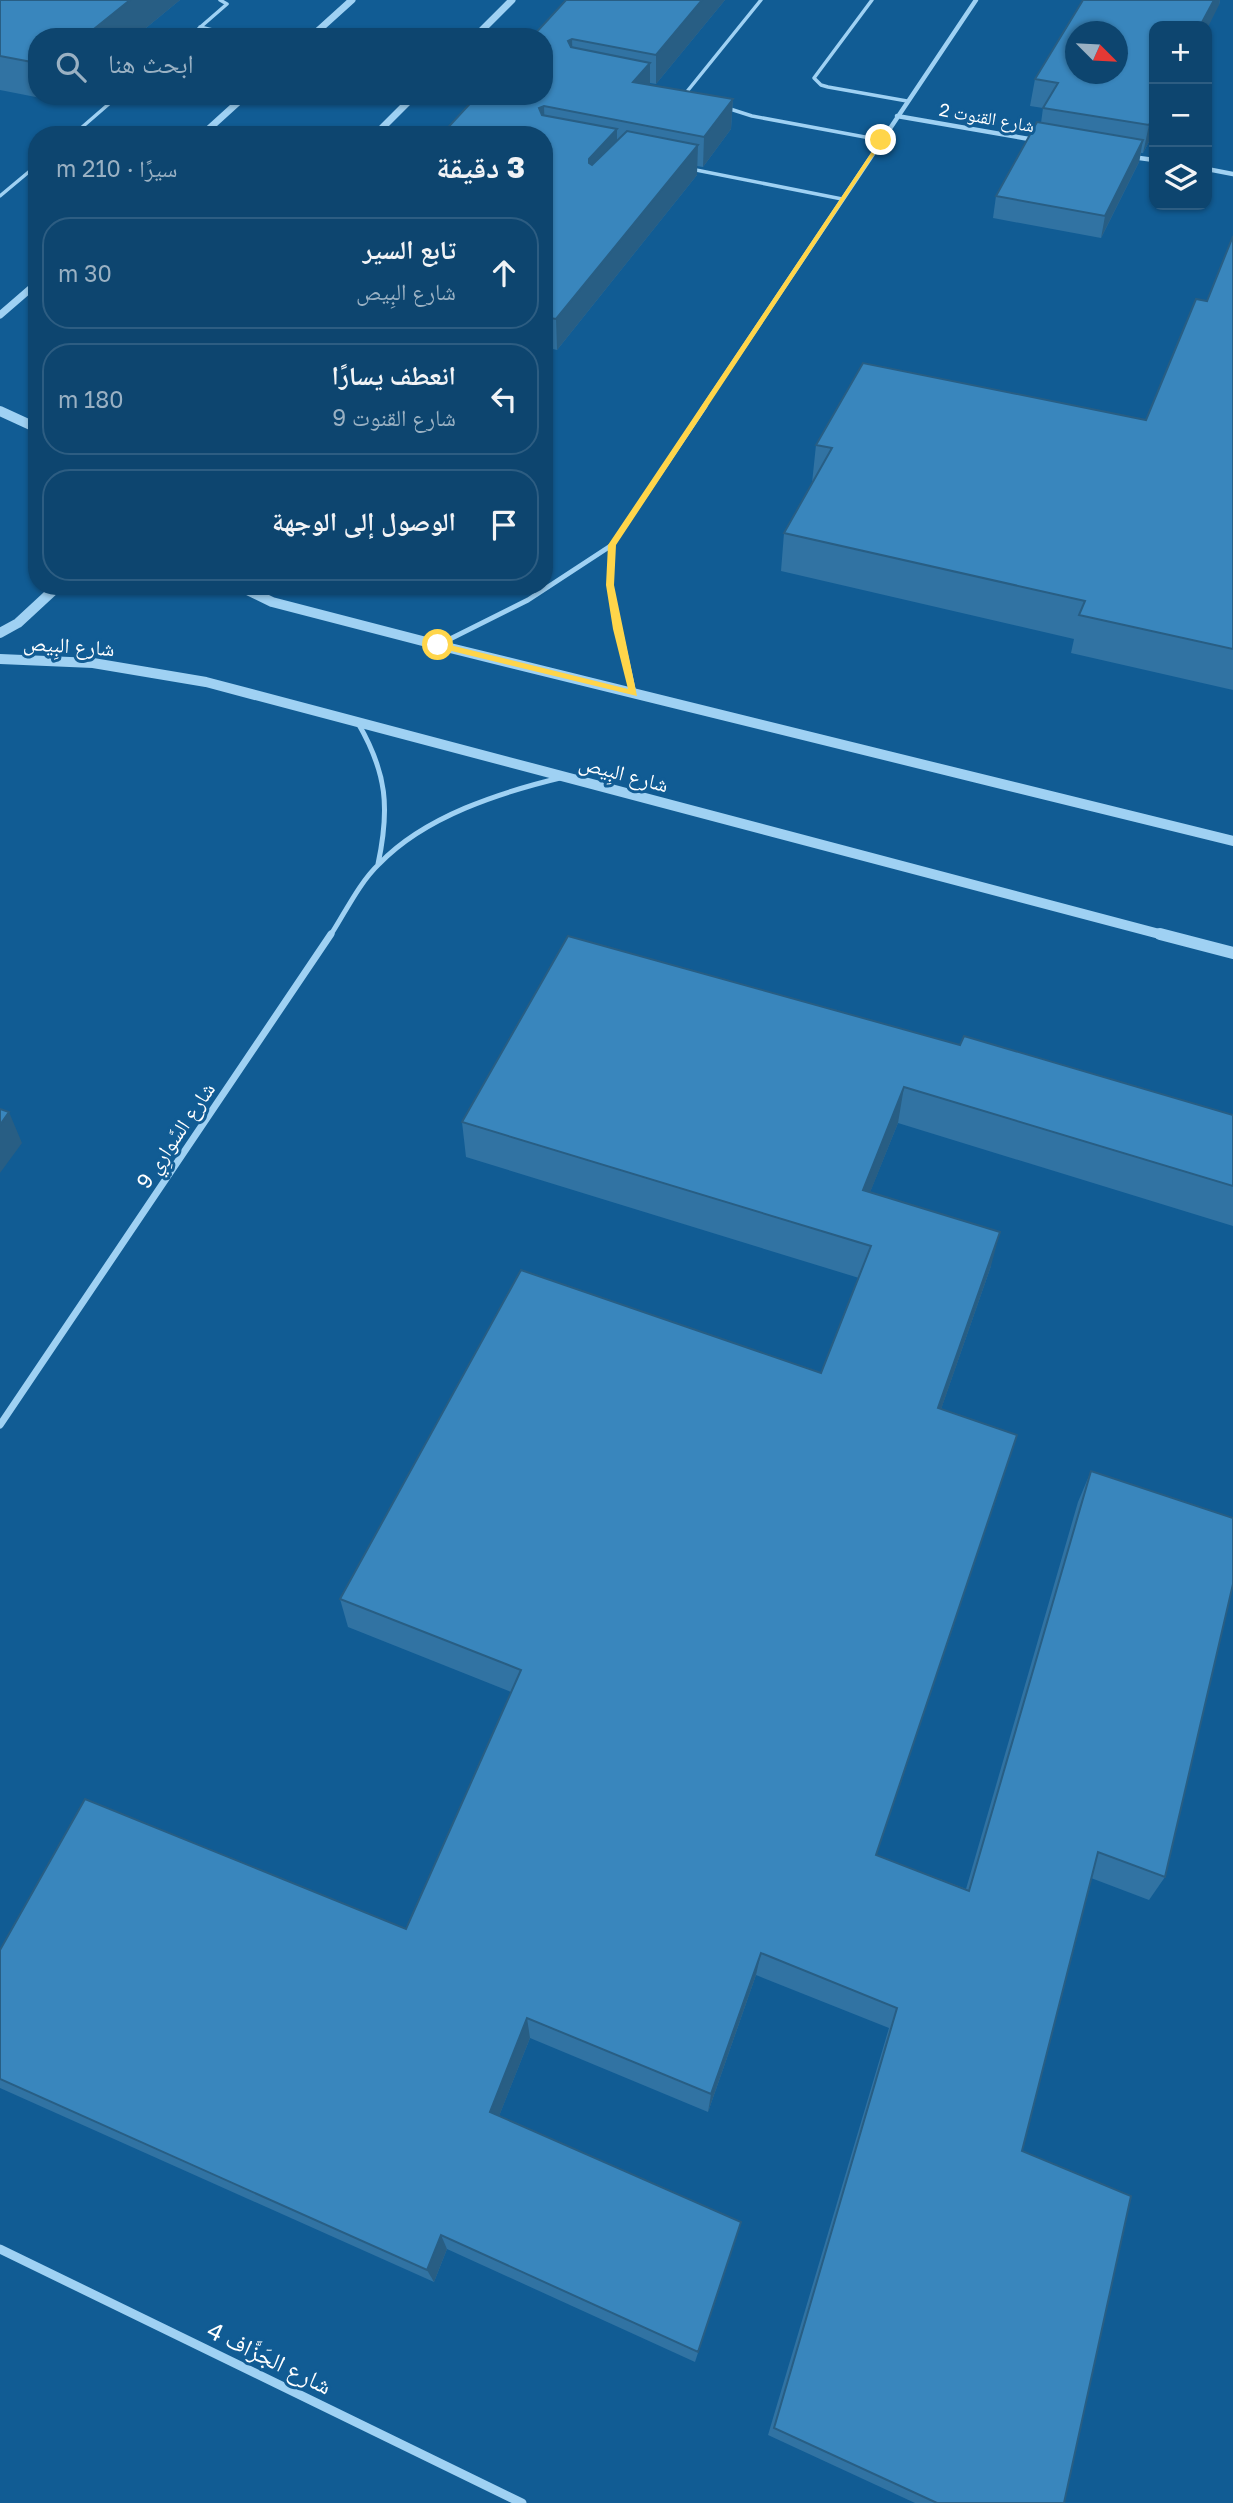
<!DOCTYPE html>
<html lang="ar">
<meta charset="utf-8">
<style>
body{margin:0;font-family:"Golos Text","Noto Naskh Arabic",sans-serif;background:#164c74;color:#f1f3f6;direction:rtl}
.controls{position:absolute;right:21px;top:21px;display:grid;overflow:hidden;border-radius:14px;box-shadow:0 2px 5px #0004}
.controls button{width:63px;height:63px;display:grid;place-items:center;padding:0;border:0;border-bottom:2px solid #2d5d82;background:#0d456f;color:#f1f3f6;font:35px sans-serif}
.compass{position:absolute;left:1065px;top:21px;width:63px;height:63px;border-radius:50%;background:#0d456f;box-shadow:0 2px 5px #0004;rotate:114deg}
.stop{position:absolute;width:21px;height:21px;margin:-16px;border:5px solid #ffd54a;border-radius:50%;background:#fff}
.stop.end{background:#ffd54a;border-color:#fff;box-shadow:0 2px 7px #0008}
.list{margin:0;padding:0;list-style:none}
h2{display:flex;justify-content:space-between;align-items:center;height:91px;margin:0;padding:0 28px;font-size:30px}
h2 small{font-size:23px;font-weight:400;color:#9ab1c3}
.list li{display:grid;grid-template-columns:46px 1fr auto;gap:21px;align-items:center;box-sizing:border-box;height:112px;margin:0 14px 14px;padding:0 14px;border:2px solid #2d5d82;border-radius:28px}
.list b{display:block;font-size:26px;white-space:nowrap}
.list p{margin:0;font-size:23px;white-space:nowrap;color:#9ab1c3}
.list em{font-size:23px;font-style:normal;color:#9ab1c3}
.icon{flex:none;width:38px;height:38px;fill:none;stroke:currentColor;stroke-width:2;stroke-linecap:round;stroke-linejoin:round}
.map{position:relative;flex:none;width:1233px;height:2503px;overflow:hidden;direction:ltr}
.search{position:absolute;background:#0d456f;box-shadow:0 2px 5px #0004;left:28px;top:28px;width:525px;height:77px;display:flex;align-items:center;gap:18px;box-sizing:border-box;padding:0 24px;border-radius:28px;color:#9ab1c3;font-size:26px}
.panel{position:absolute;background:#0d456f;box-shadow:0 2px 5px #0004;left:28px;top:126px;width:525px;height:469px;border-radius:28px;direction:rtl}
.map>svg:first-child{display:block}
</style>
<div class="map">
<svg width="1233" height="2503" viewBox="0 0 1233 2503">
<rect width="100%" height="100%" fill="#115c94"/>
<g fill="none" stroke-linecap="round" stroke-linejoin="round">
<path stroke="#9fd1f3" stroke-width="3.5" d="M872,0L814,78L821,85L828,87L907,101
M200,27L242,37
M189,37L227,4L220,0
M685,94L761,0
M727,108L752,116L881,140
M73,135L118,96
M691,169L842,199
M0,196L37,165"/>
<path stroke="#9fd1f3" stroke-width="4.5" d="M897,116L1035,140
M1132,157L1154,160
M1207,169L1233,174
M703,408L976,0"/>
<path stroke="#9fd1f3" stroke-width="5" d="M612,545L610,585L634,693
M438,645L528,600L612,545L705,406
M358,723C387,773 390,808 378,864
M330,936C345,913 359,883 379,864C425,816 501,792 564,777"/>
<path stroke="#9fd1f3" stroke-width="7" d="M0,1425L331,934"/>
<path stroke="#9fd1f3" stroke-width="9" d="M0,2249L522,2503"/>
<path stroke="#9fd1f3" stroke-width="7" d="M311,37L352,0
M475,37L512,0
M202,135L245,96
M375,135L414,96
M0,315L37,283"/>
<path stroke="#9fd1f3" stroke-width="10" d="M0,411L37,428
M239,586L272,602L438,645L1233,841
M0,633L18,623L58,586
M0,659L93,663L206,682L1167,936"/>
<path stroke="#9fd1f3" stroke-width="12" d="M1160,934L1233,953"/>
</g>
<path fill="#3173a3" d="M0,0H180L135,37H37V96H62L56,101L0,90Z
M566,0H725L656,84L650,83V85L733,99L731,129L703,167L697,166V175L557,350L544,347V135H441Z
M1083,0H1220L1219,5L1154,26V132L1143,153H1141L1139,162L1101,238L993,218L996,196L1041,123L1043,108L1030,106L1035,79Z
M1233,236V690L1071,653L1074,639L781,571L784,533L812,483L816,445L1146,420L1207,301Z
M960,1045L1233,1115V1226L898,1123L870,1192L991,1266L941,1409L876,1855L966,1889L1078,1502L1091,1471L1165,1877L1149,1900L1091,1878L1022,2151L1064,2503H915L768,2435L889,2028L756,1975L708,2112L530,2038L499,2116L741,2222L695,2362L447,2249L434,2282L0,2088V1950L406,1929L511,1692L348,1627L340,1599L821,1373L859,1278L466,1157L462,1122Z"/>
<path fill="#285e84" d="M130,0H180L135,37H84Z
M702,0H725L656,84V55Z
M1214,0H1220L1219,5L1207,29V26H1200Z
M572,39L573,68L568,41Z
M650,63V92L633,82Z
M733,99L731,129L703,167L704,137Z
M544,106L545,136L539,108Z
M1154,115V132L1143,153L1149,125Z
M617,129V159L589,189V159Z
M1143,140L1139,162L1101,238L1105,216Z
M698,145L697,175L557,350L556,319Z
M904,1087L898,1123L857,1225L863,1190Z
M9,1112L22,1143L0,1173V1125Z
M1000,1232L991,1266L930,1441L938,1408Z
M761,1953L756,1975L708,2112L711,2094Z
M527,2018L530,2038L494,2129L490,2112Z
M441,2235L447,2249L434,2282L427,2270Z"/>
<path fill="#3986bd" stroke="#285e84" stroke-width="2" fill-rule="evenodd" d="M0,0H130L84,37H37V63L0,56Z
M566,0H702L656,55L572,39L568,41L571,47L650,63L633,82L733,99L704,137L544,106L539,108L542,115L617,129L589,159V163L592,165L627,131L698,145L556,319L544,317V135H441L477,96H544V37H532Z
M1083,0H1214L1200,26H1154V115L1149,125L1043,108L1058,83L1035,79ZM1075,32H1117V74H1075Z
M1037,122L1143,140L1105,216L996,196Z
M1233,236V649L1079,615L1085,601L784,533L832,448L816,445L863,363L1146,420L1196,299L1207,301Z
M568,936L960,1045L964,1036L1233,1115V1186L904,1087L863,1190L1000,1232L938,1408L1017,1435L876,1855L969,1891L1091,1471L1233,1518V1584L1165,1877L1098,1852L1022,2151L1131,2196L1064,2503H937L774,2428L897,2008L761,1953L711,2094L527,2018L490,2112L741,2222L698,2352L441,2235L427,2270L0,2079V1950L85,1799L406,1929L521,1670L340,1599L521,1270L821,1373L871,1246L462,1122Z
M0,1109L9,1112L0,1125Z"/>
<path fill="#ffd54a" d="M881,138L884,140L616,545L614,585L637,696L435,647L434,645L438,642L628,689L613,629L606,585L608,545Z"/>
<g text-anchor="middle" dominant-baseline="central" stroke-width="6" stroke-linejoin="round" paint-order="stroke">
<g font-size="18" fill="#fff" stroke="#115c94">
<text transform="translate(987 117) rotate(10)">شارع القنوت 2</text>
</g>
<g font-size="21" fill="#fff" stroke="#115c94">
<text transform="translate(69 645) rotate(4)">شارع البِيص</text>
<text transform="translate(624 773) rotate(15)">شارع البِيص</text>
<text transform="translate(175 1135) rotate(-56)">شارع السَّوارِي 9</text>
</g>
<g font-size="24" fill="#fff" stroke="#115c94">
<text transform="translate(270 2357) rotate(26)">شارع الجَزَّاف 4</text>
</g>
</g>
</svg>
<div class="controls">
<button>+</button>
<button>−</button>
<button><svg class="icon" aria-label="layers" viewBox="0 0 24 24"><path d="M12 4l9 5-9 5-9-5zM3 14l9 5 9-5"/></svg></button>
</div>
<svg class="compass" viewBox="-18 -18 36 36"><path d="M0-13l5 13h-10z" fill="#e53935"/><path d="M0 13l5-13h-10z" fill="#9ab1c3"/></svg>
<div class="stop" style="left:438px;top:645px"></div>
<div class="stop end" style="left:881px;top:140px"></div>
<div class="search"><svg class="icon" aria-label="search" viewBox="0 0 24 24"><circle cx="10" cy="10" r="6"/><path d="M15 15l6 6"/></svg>ابحث هنا</div>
<section class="panel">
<h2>3 دقيقة<small>سيرًا · 210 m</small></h2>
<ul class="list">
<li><svg class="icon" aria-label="ahead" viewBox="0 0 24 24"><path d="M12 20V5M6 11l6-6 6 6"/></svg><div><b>تابع السير</b><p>شارع البِيص</p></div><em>30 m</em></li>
<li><svg class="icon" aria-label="left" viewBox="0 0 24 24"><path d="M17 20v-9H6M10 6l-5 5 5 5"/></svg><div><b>انعطف يسارًا</b><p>شارع القنوت 9</p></div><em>180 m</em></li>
<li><svg class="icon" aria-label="arrive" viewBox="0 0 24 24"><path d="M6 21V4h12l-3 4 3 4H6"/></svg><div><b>الوصول إلى الوجهة</b></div></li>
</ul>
</section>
</div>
